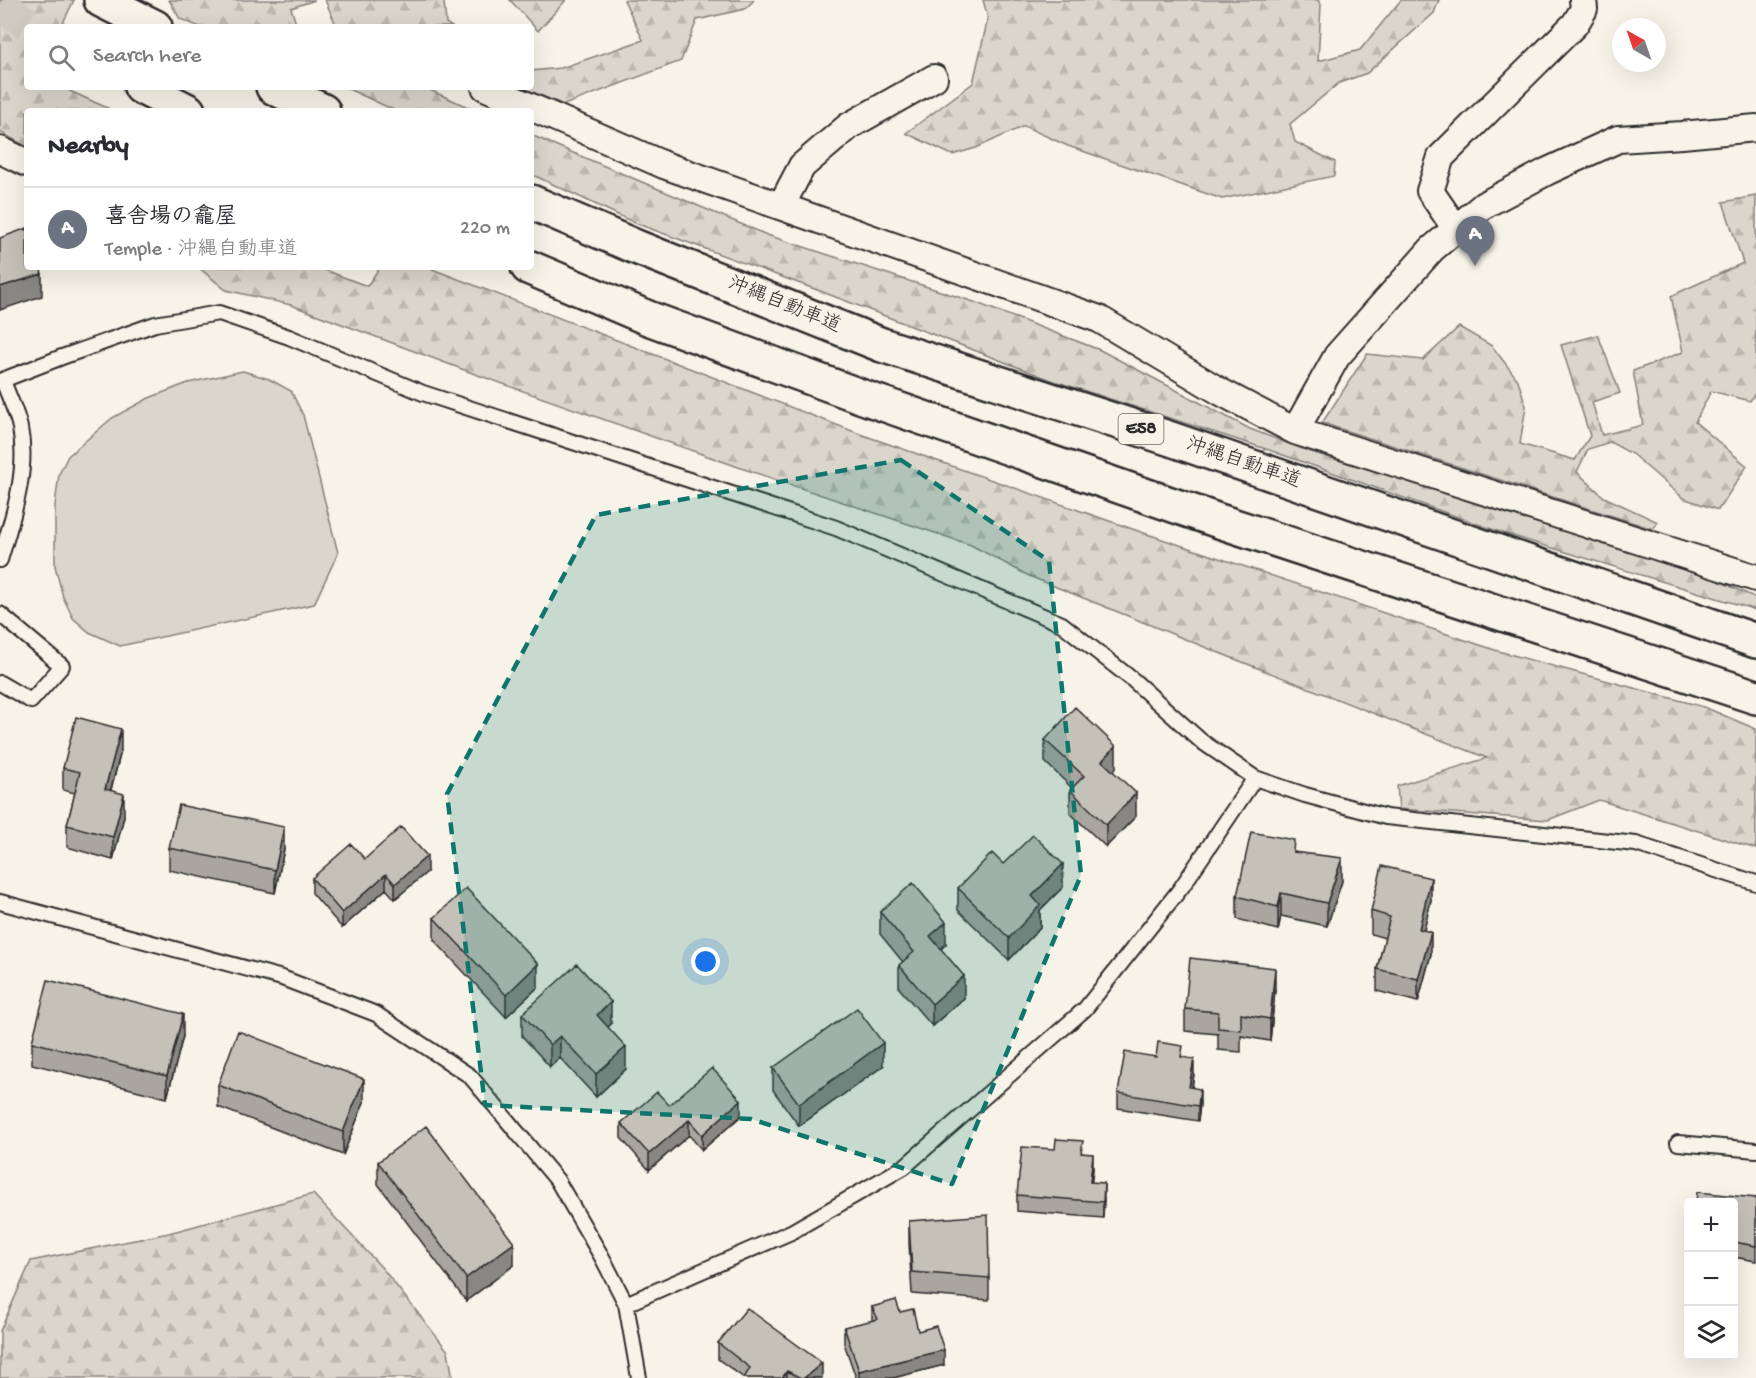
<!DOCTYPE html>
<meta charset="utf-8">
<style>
body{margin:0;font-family:"Gochi Hand","Klee One",sans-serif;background:#f2f2f3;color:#2b2b33}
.controls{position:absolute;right:18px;bottom:18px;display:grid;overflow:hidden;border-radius:6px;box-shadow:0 6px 24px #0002}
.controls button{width:54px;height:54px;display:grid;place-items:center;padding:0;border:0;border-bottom:2px solid #e1e1e2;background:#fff;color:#2b2b33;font:30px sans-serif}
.compass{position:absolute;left:1612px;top:18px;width:54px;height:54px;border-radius:50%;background:#fff;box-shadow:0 6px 24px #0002;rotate:320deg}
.you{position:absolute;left:706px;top:962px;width:21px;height:21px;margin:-15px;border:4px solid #fff;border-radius:50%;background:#1a73e8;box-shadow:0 0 0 9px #1a73e833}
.badge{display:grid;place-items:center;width:39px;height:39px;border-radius:50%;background:#2b2b2b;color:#fff;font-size:20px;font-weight:700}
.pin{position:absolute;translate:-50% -50px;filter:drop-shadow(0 2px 3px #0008)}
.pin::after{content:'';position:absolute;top:32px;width:21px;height:18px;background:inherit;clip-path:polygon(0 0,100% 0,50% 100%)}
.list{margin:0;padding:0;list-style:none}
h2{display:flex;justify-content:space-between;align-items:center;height:78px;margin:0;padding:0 24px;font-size:26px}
h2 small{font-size:20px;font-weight:400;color:#7c7c81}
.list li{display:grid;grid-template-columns:39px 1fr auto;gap:18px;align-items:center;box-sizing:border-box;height:84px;padding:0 24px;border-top:2px solid #e1e1e2}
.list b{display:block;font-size:22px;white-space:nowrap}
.list p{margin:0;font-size:20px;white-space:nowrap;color:#7c7c81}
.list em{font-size:20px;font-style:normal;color:#7c7c81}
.icon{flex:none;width:33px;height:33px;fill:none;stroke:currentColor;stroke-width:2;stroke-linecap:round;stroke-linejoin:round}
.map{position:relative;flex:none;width:1756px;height:1378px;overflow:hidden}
.search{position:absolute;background:#fff;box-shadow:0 6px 24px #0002;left:24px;top:24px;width:510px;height:66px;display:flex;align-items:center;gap:15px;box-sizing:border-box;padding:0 21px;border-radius:6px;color:#7c7c81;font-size:22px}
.panel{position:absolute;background:#fff;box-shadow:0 6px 24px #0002;left:24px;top:108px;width:510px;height:162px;border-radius:6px}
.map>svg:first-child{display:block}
</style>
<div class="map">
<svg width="1756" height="1378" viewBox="0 0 1756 1378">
<defs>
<pattern id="forest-firs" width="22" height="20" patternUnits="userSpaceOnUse" patternTransform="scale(1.5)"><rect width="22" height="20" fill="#dad6cc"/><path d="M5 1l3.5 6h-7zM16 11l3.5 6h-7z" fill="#bbb8af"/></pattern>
</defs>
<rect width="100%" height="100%" fill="#f7f3e8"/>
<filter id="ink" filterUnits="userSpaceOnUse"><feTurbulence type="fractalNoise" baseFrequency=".0167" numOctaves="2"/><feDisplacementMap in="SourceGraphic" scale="12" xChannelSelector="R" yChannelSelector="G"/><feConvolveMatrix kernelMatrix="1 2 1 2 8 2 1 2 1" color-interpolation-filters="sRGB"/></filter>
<g filter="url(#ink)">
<path fill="#dad6cc" stroke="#82807c" stroke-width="1.5" d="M243,371L269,379L291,391L303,415L338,553L314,604L120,646L89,632L73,618L63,597L55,566V505L59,474L68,456L112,418L149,398L188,383Z"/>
<path fill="url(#forest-firs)" stroke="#82807c" stroke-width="1.5" d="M0,0H74L61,27H27V87H61L114,111H27V147L0,132Z
M169,0H315L291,8L297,27H200L180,19Z
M325,0H448L444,2L446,23L452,27H337Z
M510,0H566L538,31Z
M624,0H754L745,9L697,20L681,61L564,105L520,87H531V71L561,68L643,40Z
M983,0H1318L1321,5L1318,61L1360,50L1401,0H1439L1434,13L1367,73L1339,83L1290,124L1295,142L1335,162L1334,176L1222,199L1068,146L1024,126L976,148L952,155L906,133L973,83L988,18Z
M344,87H423L477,111H396Z
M531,135L767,235L974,302L1100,350L1250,429L1308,451L1581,533L1704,574L1756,598V610L1503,533L1269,450L1054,381L820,291L635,223L531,174Z
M1756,196V392L1750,401L1711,391L1695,422L1747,466L1718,510L1683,498L1632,454L1610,442L1588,449L1577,472L1604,497L1658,522L1653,529L1322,423L1367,354L1423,360L1459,327L1492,346L1518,380L1526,406L1520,444L1575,460L1590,436L1561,345L1598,335L1620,393L1592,402L1602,435L1643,425L1633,371L1683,352L1671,296L1743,263L1723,202Z
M198,267H317L367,286L380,267H427L860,434L1141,532L1498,651L1704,707L1756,729V849L1599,800L1548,820L1399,809L1397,786L1487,758L1217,652L1029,576L971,545L747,470L475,374L291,305L226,290Z
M313,1194L383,1269L448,1351L453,1378H0V1331L31,1261L169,1233Z"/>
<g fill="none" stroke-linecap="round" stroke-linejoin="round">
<path stroke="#cecbc2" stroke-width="33" stroke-dasharray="33 16" stroke-linecap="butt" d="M0,5L33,27"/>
<defs>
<path id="lane" d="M0,381L62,357L155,324L219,313L289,337L423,393L836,528L1062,624L1133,680L1201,741L1255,778L1305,795L1386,817L1636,844L1756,883
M0,560C12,519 29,472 20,428C17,412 8,396 3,380
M0,614L62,666L31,701L0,683
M0,902L282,978L376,1014L470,1076L557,1180L603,1259L626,1304L639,1378
M1678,1143L1756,1150
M626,1304L791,1232L904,1167L1085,1009L1181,888L1255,778"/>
<path id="street" d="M485,87L664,165L1099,319L1221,392L1295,431L1756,578
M0,150L27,163
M781,206L802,166L849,126L934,78
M1456,229L1430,191L1441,157L1575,24L1584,9L1583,0
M1295,431L1337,356L1432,249L1484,205L1548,171L1618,139L1682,135L1756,128"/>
<path id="highway" d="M101,0L155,27
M141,87L188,111
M273,87L323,111
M531,202L636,247L882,345L1171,439L1756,641
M528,267L648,318L863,397L1219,521L1756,697"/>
</defs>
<use href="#lane" stroke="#2b2b2b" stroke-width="18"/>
<use href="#street" stroke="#2b2b2b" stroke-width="30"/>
<use href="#highway" stroke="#2b2b2b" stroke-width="38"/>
<use href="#lane" stroke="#f7f3e8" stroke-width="14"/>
<use href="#street" stroke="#f7f3e8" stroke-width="26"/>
<use href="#highway" stroke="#f7f3e8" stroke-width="33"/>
</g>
<path fill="#a9a69f" stroke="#2b2b2b" stroke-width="1.5" d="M1045,740L1116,768L1113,772L1136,816L1106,847L1070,813V790L1072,788L1045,762Z
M121,751L111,790L124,816L113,860L67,847V825L75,793L63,790V768Z
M169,848L284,849L275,893L169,870Z
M1294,852L1342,881L1327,926L1281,916L1278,930L1237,919V896Z
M365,859L427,872L395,899L386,889L342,928L312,893V878Z
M1003,864L1063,887L1040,910V928L1009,960L958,910V888Z
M1431,900L1424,930L1431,954L1418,1002L1377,991V969L1385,938L1371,934V911Z
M880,912L946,944L941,949L964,998L932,1026L899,988V965L903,962L880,934Z
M434,918L538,987L506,1017L434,940Z
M1275,990L1270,1041L1241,1036V1052L1218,1050V1034L1185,1031V1009Z
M522,1014L611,1024L608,1027L626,1069L596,1097L560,1058L550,1067L522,1036Z
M183,1036L167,1098L32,1064V1042Z
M1156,1057H1183L1194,1074L1192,1088L1200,1104L1198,1121L1118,1108V1093Z
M883,1066L799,1126L773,1090V1068Z
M218,1085L364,1102L343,1155L218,1107Z
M669,1105L741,1116L702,1150L689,1135L649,1170L621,1138V1123Z
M1083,1153L1093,1169L1091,1182L1104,1198L1103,1218L1017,1211V1195Z
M378,1162L514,1265L466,1301L378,1184Z
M1756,1198V1261L1734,1257V1203Z
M909,1221L989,1278V1300L912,1294L909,1243Z
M872,1307L918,1331L944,1365L893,1378H856L844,1343V1327L872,1321Z
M718,1343L822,1378H744L718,1359Z"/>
<path fill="#898782" stroke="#2b2b2b" stroke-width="1.5" d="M42,274V296L0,310V287Z
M121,729V751L105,811V789Z
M1116,746V768L1102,784V761Z
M1136,793V816L1106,847V825Z
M124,794V816L113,860V837Z
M284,827V849L275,893V870Z
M427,856V872L395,899V884Z
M1342,858V881L1327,926V903Z
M1063,864V887L1040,910V928L1009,960V938L1032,896Z
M386,874V889L342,928V913Z
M1431,878V900L1419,951V929Z
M1281,893V916L1278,930V907Z
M946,922V944L930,958V936Z
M1431,932V954L1418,1002V979Z
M538,964V987L506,1017V995Z
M1275,968V990L1270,1041V1019Z
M964,976V998L932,1026V1004Z
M611,1002V1024L597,1038V1015Z
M183,1014V1036L167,1098V1076Z
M560,1036V1058L550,1067V1045Z
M883,1043V1066L799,1126V1104Z
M626,1047V1069L596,1097V1074Z
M1194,1059V1074L1189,1102V1087Z
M364,1079V1102L343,1155V1132Z
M1200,1089V1104L1198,1121V1106Z
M741,1100V1116L702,1150V1135Z
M689,1120V1135L649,1170V1154Z
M1093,1154V1169L1090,1197V1182Z
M1104,1183V1198L1103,1218V1202Z
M514,1243V1265L466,1301V1278Z
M944,1350V1365L893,1378H859V1371Z
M822,1363V1378H804Z
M787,1371V1378H782Z"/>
<path fill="#c4c1b9" stroke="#2b2b2b" stroke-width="1.5" d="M27,228V267H40L42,274L0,287V238Z
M1075,707L1116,746L1102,761L1136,793L1106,825L1070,790L1084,776L1045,740Z
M76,717L121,729L105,789L124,794L113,837L67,825L80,772L63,768Z
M179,805L284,827L275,870L169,848Z
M401,827L427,856L395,884L386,874L342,913L312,878L351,844L365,859Z
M1251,832L1294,840L1293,852L1342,858L1327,903L1281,893L1278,907L1237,896Z
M1033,835L1063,864L1032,896L1040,905L1009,938L958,888L992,853L1003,864Z
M1382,866L1431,878L1419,929L1431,932L1418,979L1377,969L1390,917L1371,911Z
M913,883L946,922L930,936L964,976L932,1004L899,965L914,952L880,912Z
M466,888L538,964L506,995L434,918Z
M1190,958L1275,968L1270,1019L1241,1014V1030L1218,1028V1012L1185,1009Z
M577,964L611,1002L597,1015L626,1047L596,1074L560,1036L550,1045L522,1014Z
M48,980L183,1014L167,1076L32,1042Z
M857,1008L883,1043L799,1104L773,1068Z
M238,1031L364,1079L343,1132L218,1085Z
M1158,1042L1183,1046L1181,1057L1194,1059L1189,1087L1200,1089L1198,1106L1118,1093L1125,1052L1156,1057Z
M712,1068L741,1100L702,1135L689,1120L649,1154L621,1123L657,1092L669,1105Z
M426,1126L514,1243L466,1278L378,1162Z
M1056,1139L1083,1141L1081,1153L1093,1154L1090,1182L1104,1183L1103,1202L1017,1195L1022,1147L1055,1149Z
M1697,1192L1756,1198V1246L1734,1242V1203H1696Z
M988,1215L989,1278L912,1272L909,1221Z
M896,1300L900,1312L913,1309L918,1331L936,1326L944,1350L859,1371L844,1327L878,1319L872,1307Z
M747,1308L822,1363L804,1378H801L787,1371L782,1378H744L750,1368L718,1343Z"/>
</g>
<path fill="#0f766e" fill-opacity="0.2" stroke="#0f766e" stroke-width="4.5" stroke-dasharray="12 8" stroke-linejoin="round" d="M901,460L1049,561L1081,875L952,1184L751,1119L485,1105L447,794L596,515Z"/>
<g text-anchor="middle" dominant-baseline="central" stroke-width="4.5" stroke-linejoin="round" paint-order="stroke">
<rect fill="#f7f3e8" stroke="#686764" stroke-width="1.5" x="1118.5" y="414" width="45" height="30" rx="4.5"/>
<g font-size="18" font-weight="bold" fill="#2b2b2b">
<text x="1141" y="429">E58</text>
</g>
<g font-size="20" fill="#2b2b2b" stroke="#f7f3e8">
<text transform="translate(784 306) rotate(22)">沖縄自動車道</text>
<text transform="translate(1243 464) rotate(19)">沖縄自動車道</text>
</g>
</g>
</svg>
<div class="controls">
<button>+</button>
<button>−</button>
<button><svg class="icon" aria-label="layers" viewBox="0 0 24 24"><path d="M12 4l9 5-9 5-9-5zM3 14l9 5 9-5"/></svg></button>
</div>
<svg class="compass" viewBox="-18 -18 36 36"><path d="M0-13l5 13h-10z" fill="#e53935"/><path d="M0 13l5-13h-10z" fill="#7c7c81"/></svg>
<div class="you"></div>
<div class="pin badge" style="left:1475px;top:266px;background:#6b7280">A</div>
<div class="search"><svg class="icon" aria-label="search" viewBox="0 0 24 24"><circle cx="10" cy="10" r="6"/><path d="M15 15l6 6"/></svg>Search here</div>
<section class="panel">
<h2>Nearby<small></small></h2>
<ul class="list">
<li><span class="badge" style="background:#6b7280">A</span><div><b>喜舎場の龕屋</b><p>Temple · 沖縄自動車道</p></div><em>220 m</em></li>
</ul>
</section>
</div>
